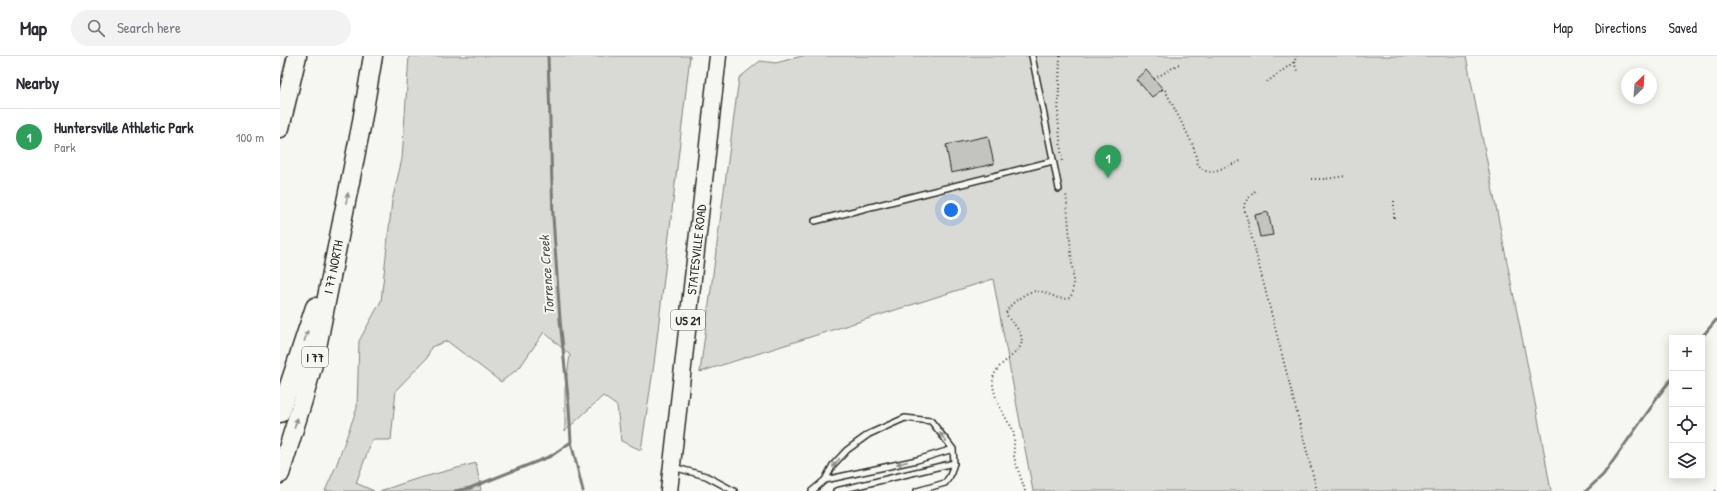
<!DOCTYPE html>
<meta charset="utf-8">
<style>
body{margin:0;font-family:"Patrick Hand",sans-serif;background:#f2f2f3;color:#2b2b33}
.controls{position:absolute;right:12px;bottom:12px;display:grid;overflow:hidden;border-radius:0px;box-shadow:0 2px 10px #0003}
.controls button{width:36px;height:36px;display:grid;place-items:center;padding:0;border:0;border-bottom:1px solid #e1e1e2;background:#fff;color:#2b2b33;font:20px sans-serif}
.compass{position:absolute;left:1341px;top:12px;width:36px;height:36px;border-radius:50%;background:#fff;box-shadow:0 2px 10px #0003;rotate:25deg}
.you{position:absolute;left:671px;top:154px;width:14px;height:14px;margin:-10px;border:3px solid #fff;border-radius:50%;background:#1a73e8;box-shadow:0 0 0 6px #1a73e833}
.badge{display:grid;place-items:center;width:26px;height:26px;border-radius:50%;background:#d1495b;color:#fff;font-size:13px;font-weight:700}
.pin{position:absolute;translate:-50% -33px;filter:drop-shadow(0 1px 2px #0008)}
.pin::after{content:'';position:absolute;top:21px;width:14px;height:12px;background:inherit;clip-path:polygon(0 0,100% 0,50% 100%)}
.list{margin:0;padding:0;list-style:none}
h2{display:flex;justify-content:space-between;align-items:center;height:52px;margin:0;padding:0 16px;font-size:17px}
h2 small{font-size:13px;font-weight:400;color:#7c7c81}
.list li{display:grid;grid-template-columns:26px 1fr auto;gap:12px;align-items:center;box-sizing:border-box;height:56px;padding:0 16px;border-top:1px solid #e1e1e2}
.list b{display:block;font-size:15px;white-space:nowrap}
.list p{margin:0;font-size:13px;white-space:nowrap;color:#7c7c81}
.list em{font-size:13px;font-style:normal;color:#7c7c81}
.icon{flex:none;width:22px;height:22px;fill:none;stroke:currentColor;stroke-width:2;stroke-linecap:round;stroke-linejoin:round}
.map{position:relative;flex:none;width:1437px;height:435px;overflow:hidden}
header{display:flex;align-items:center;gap:24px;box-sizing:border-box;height:56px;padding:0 20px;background:#fff;border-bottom:1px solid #e1e1e2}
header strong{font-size:19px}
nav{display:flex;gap:22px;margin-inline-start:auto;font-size:14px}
.search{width:280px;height:36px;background:#f2f2f3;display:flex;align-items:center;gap:10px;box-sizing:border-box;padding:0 14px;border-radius:22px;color:#7c7c81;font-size:15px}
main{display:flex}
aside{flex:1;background:#fff}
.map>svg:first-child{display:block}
</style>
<header>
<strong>Map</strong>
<div class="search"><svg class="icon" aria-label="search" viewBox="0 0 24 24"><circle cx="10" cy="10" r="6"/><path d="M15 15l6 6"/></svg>Search here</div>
<nav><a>Map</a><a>Directions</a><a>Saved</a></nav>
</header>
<main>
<aside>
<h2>Nearby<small></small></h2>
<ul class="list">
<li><span class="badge" style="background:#2e9e5b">1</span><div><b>Huntersville Athletic Park</b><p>Park</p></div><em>100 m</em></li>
</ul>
</aside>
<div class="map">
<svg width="1437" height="435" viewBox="0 0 1437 435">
<rect width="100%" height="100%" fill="#f6f6f2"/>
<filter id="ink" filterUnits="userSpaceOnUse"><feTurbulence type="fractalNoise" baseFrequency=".025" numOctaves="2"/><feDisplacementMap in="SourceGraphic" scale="8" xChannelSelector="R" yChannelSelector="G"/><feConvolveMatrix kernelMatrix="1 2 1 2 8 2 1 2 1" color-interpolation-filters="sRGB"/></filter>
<g filter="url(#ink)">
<path fill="#d9d9d5" stroke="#828280" d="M129,0H410L374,308L361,394L341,385L337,350L323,340L285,375V333L290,299L264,276L240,311L221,326L167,285L151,291L147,302L116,334L111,384H92L76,427L94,435H45L56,410L77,352L79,285L101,245L112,145L122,103Z
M522,0H1186L1258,362L1271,435H753L713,223L420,316L459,22L480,5L496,7Z
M196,407L201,435H100L136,423Z"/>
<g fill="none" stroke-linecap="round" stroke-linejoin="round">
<path stroke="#7a7a78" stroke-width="3" d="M268,0L273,161L280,264L289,351L291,386L303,435
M1421,282L1437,263
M175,435L190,432L271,400L291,386
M1306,435L1323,419L1372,350L1375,344L1392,322"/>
</g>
<path fill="#c3c3c0" stroke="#2b2b2b" d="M866,14L883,33L872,41L856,23Z
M708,80L714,108L671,117L666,89Z
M988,156L993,179L980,181L975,159Z"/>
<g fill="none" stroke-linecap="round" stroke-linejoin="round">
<defs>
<path id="lane" d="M752,0L779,133
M535,165L773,105
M393,411L426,420L454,435
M545,424L637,404L673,393
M532,435L545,424L553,409L567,394L589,378L625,362L651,365L673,393L674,407L670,420L665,427L637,435
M556,435L674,407"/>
<g id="primary">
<path id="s1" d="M389,435L438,0"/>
</g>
<g id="highway">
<path d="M0,72L17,0"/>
<path d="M0,357L35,251"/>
<path id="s2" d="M0,418L23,344L35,301L81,71L93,0"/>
</g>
</defs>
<use href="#lane" stroke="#2b2b2b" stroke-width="8"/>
<use href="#primary" stroke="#2b2b2b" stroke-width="19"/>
<use href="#highway" stroke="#2b2b2b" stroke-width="21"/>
<path stroke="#2b2b2b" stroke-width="2" stroke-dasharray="1 3" stroke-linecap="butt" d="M780,0L778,61L782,105
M1014,6L1017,15
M874,23L899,8
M987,26L1014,6L1017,0
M881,34H885L913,89L918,109L925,115L933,116L963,104
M1031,123H1045L1066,120
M975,135L965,146L964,151L1037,435
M1114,162V143
M745,435C742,423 736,411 734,400C733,391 736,381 732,372C731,369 727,366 726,362C720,352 712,336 713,324C714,305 747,298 741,280C739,271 730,266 726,257C730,249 734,246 741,241C764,225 771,247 790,242L793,236V219L786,137
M1435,435H1437"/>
<use href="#lane" stroke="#f6f6f2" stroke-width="5"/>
<use href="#primary" stroke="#f6f6f2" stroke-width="16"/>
<use href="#highway" stroke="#f6f6f2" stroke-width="18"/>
</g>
<defs><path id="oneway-solid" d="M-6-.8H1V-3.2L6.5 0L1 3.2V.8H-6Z"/></defs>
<g fill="#90908e">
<use href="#oneway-solid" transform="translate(67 142) rotate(-78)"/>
<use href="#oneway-solid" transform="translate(26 280) rotate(-72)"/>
<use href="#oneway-solid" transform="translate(16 367) rotate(-73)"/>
<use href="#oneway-solid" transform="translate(663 381) rotate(-128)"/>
<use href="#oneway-solid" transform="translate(556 407) rotate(129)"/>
<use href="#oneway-solid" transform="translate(622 407) rotate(167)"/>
</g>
</g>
<g text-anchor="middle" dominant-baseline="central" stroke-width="4" stroke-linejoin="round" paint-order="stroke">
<g fill="#f6f6f2" stroke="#686867" stroke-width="1">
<rect x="391" y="254" width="34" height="20" rx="3"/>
<rect x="22" y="291" width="26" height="20" rx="3"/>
</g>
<g font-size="12" font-weight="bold" fill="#2b2b2b">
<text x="408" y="264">US 21</text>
<text x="35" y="301">I 77</text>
</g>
<g font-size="13" fill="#2b2b2b" stroke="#f6f6f2">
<text stroke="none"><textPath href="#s1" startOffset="243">STATESVILLE ROAD</textPath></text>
<text stroke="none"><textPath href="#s2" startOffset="214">I 77 NORTH</textPath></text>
</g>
<g font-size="14" font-style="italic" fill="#525251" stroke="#f6f6f2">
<text transform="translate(266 219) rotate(-94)">Torrence Creek</text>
</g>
</g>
</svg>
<div class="controls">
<button>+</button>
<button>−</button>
<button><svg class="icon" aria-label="locate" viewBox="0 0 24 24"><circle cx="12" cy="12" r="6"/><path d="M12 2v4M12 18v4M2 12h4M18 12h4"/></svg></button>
<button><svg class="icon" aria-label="layers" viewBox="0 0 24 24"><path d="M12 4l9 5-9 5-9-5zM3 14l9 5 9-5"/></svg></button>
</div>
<svg class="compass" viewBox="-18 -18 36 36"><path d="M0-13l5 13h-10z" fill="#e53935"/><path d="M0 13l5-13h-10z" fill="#7c7c81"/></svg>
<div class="you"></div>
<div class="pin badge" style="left:828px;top:122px;background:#2e9e5b">1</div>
</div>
</main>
